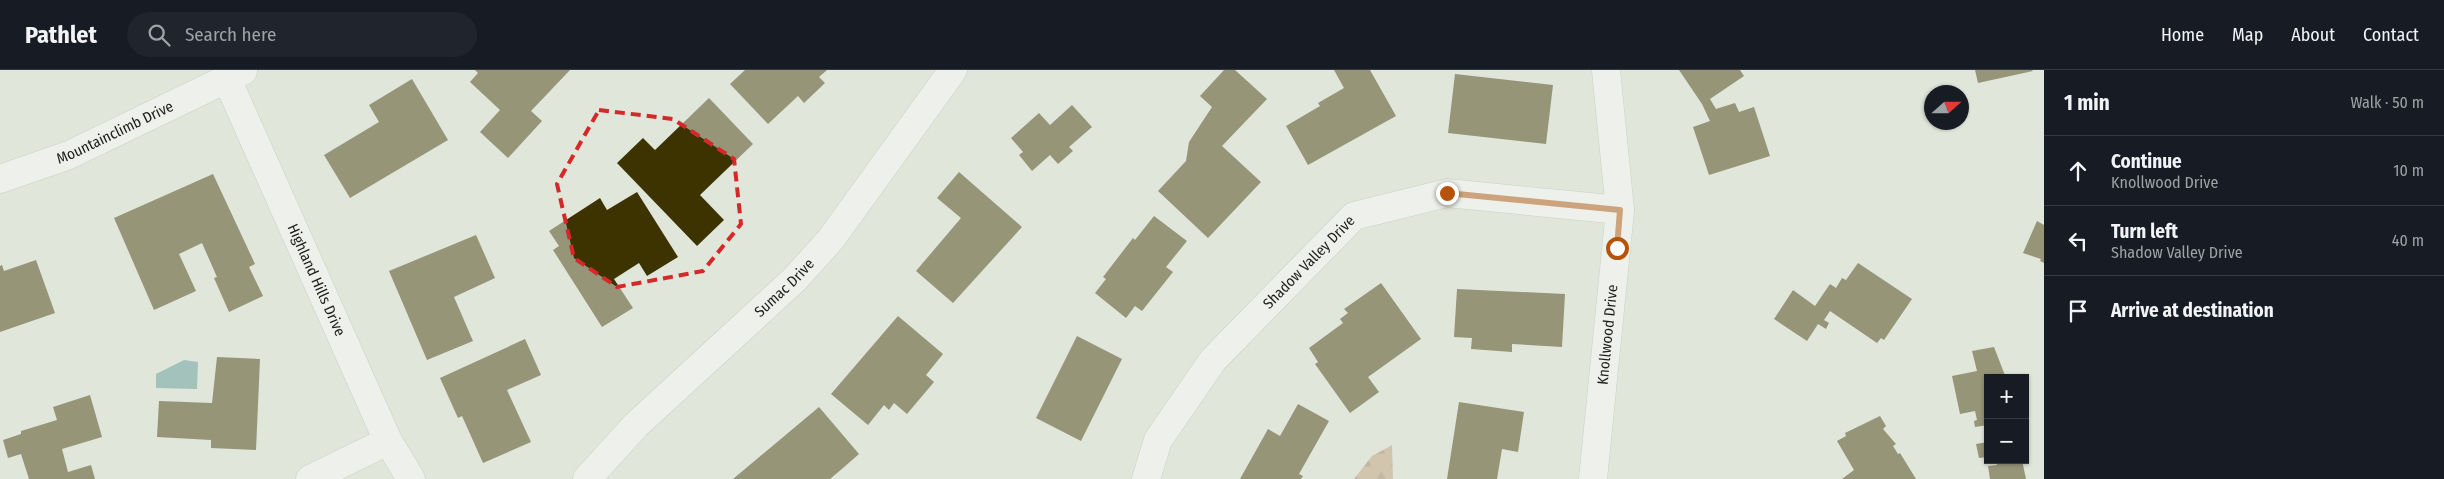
<!DOCTYPE html>
<meta charset="utf-8">
<style>
body{margin:0;font-family:"Fira Sans Condensed",sans-serif;background:#20242c;color:#f1f3f6}
.controls{position:absolute;right:15px;bottom:15px;display:grid;overflow:hidden;border-radius:0px;box-shadow:0 1px 4px #0004}
.controls button{width:45px;height:45px;display:grid;place-items:center;padding:0;border:0;border-bottom:1px solid #363941;background:#171b24;color:#f1f3f6;font:25px sans-serif}
.compass{position:absolute;left:1924px;top:15px;width:45px;height:45px;border-radius:50%;background:#171b24;box-shadow:0 1px 4px #0004;rotate:69deg}
.stop{position:absolute;width:15px;height:15px;margin:-11px;border:4px solid #b45309;border-radius:50%;background:#fff}
.stop.end{background:#b45309;border-color:#fff;box-shadow:0 1px 5px #0008}
.list{margin:0;padding:0;list-style:none}
h2{display:flex;justify-content:space-between;align-items:center;height:65px;margin:0;padding:0 20px;font-size:21px}
h2 small{font-size:16px;font-weight:400;color:#9ea1a6}
.list li{display:grid;grid-template-columns:32px 1fr auto;gap:15px;align-items:center;box-sizing:border-box;height:70px;padding:0 20px;border-top:1px solid #363941}
.list b{display:block;font-size:19px;white-space:nowrap}
.list p{margin:0;font-size:16px;white-space:nowrap;color:#9ea1a6}
.list em{font-size:16px;font-style:normal;color:#9ea1a6}
.icon{flex:none;width:28px;height:28px;fill:none;stroke:currentColor;stroke-width:2;stroke-linecap:round;stroke-linejoin:round}
.map{position:relative;flex:none;width:2044px;height:409px;overflow:hidden}
header{display:flex;align-items:center;gap:30px;box-sizing:border-box;height:70px;padding:0 25px;background:#171b24;border-bottom:1px solid #363941}
header strong{font-size:24px}
nav{display:flex;gap:28px;margin-inline-start:auto;font-size:18px}
.search{width:350px;height:45px;background:#20242c;display:flex;align-items:center;gap:12px;box-sizing:border-box;padding:0 18px;border-radius:28px;color:#9ea1a6;font-size:19px}
main{display:flex}
aside{flex:1;background:#171b24}
.map>svg:first-child{display:block}
</style>
<header>
<strong>Pathlet</strong>
<div class="search"><svg class="icon" aria-label="search" viewBox="0 0 24 24"><circle cx="10" cy="10" r="6"/><path d="M15 15l6 6"/></svg>Search here</div>
<nav><a>Home</a><a>Map</a><a>About</a><a>Contact</a></nav>
</header>
<main>
<div class="map">
<svg width="2044" height="409" viewBox="0 0 2044 409">
<defs>
<pattern id="forest-firs" width="22" height="20" patternUnits="userSpaceOnUse" patternTransform="scale(1.25)"><rect width="22" height="20" fill="#c29d79"/><path d="M5 1l3.5 6h-7zM16 11l3.5 6h-7z" fill="#9d7f62"/></pattern>
</defs>
<rect width="100%" height="100%" fill="#e0e6da"/>
<path fill="url(#forest-firs)" d="M1392,375L1393,409H1354L1372,386Z"/>
<path fill="#579795" d="M184,290L198,292L197,319L156,318V304Z"/>
<path fill="#3c3300" d="M475,0H570L531,41L542,51L508,88L480,62L500,40L470,12L478,3Z
M745,0H827L819,7L825,13L804,33L798,26L768,54L730,14Z
M1224,0H1235L1267,29L1222,76L1261,112L1208,168L1158,121L1186,91L1189,72L1212,37L1200,26Z
M1334,0H1370L1396,46L1308,95L1286,56L1320,36L1318,33L1344,18Z
M1679,0H1740L1744,6L1710,29L1716,39L1735,33L1739,42L1754,37L1770,86L1709,105L1693,57L1710,51L1702,34Z
M1975,0H2032L2033,1L1978,13Z
M1455,4L1553,15L1546,74L1448,63Z
M412,9L448,70L350,128L324,85L379,52L369,35Z
M709,28L753,74L700,125L724,150L697,176L617,93L643,68L655,80Z
M1072,35L1092,57L1069,77L1073,81L1058,94L1050,85L1032,101L1019,85L1023,82L1011,68L1039,43L1050,55Z
M959,102L1022,157L953,233L916,201L961,148L937,128Z
M213,104L255,194L249,197L263,226L229,242L214,208L217,207L202,173L179,184L196,221L154,240L114,148Z
M637,122L678,187L647,206L639,193L614,209L633,238L602,257L553,180L559,176L549,161L600,128L607,140Z
M1154,146L1187,171L1166,197L1173,202L1142,241L1135,236L1126,248L1095,223L1106,209L1103,207L1133,168L1135,170Z
M2037,151L2044,155V193L2040,191L2041,189L2023,183Z
M476,165L495,208L454,227L473,271L427,290L389,201Z
M36,190L55,243L0,262V196L2,195L4,201Z
M1858,193L1912,229L1884,270L1881,268L1877,273L1830,241L1824,250L1829,253L1826,259L1818,254L1807,271L1774,249L1793,220L1815,236L1830,214L1836,218L1842,208L1846,210Z
M1381,213L1421,269L1368,307L1379,322L1350,343L1315,294L1318,292L1309,278L1343,253L1340,249L1348,243L1344,239Z
M1457,219L1565,224L1562,277L1512,274V282L1471,279L1472,268L1454,267Z
M898,246L943,284L926,305L934,312L907,344L894,333L889,340L884,335L868,355L831,324Z
M1077,266L1122,289L1081,371L1036,348Z
M525,269L541,305L507,320L531,372L483,393L462,346L458,348L440,308Z
M1994,277L2006,308H1988V355L1975,357L1974,351L1977,350L1975,341L1960,344L1952,306L1977,301L1972,281Z
M217,287L260,289L256,380L211,378V370L157,367L159,331L212,333Z
M90,325L102,367L62,379L68,402L91,395L95,409H29L21,384L8,388L3,370L21,364V361L57,350L53,337Z
M1459,332L1524,342L1518,382L1502,379L1497,409H1447Z
M1298,334L1329,351L1299,404L1303,406L1301,409H1240L1268,359L1280,366Z
M819,337L859,384L843,398L830,409H733Z
M1880,346L1886,356L1883,359L1896,374L1893,376L1898,384L1900,383L1916,409H1842L1854,400L1837,371L1846,366L1845,363Z
M1988,372V387L1979,388L1976,374Z
M1996,390H2022L2026,409H1990L1988,396L1997,395Z"/>
<g fill="none" stroke-linecap="round" stroke-linejoin="round">
<defs>
<g id="street">
<path id="s1" d="M227,9L388,371L411,409"/>
<path id="s2" d="M0,109L69,85L243,1"/>
<path d="M310,409L388,371"/>
<path id="s3" d="M587,409L636,355L795,209L831,169L953,0"/>
<path id="s4" d="M1146,409L1158,370L1213,290L1354,146L1447,123L1620,140"/>
<path id="s5" d="M1593,409L1620,140L1606,0"/>
</g>
</defs>
<use href="#street" stroke="#b1b7ab" stroke-width="29"/>
<use href="#street" stroke="#fff" stroke-width="28"/>
</g>
<g fill="none" stroke-linecap="round" stroke-linejoin="round">
<path stroke="#b45309" stroke-width="6" d="M1447,123L1620,140L1617,178"/>
</g>
<path d="M0 0H2044V409H0ZM599,40L673,49L734,89L741,154L703,201L617,217L574,188L557,114Z" fill="#e0e6da" fill-opacity=".55" fill-rule="evenodd"/>
<path fill="none" stroke="#d62828" stroke-width="4" stroke-dasharray="10 6" stroke-linejoin="round" d="M599,40L673,49L734,89L741,154L703,201L617,217L574,188L557,114Z"/>
<g text-anchor="middle" dominant-baseline="central" stroke-width="5" stroke-linejoin="round" paint-order="stroke">
<g font-size="15" fill="#1c1e1a" stroke="#fff">
<text stroke="none"><textPath href="#s2" startOffset="124">Mountainclimb Drive</textPath></text>
<text stroke="none"><textPath href="#s4" startOffset="275">Shadow Valley Drive</textPath></text>
<text stroke="none"><textPath href="#s1" startOffset="220">Highland Hills Drive</textPath></text>
<text stroke="none"><textPath href="#s3" startOffset="275">Sumac Drive</textPath></text>
<text stroke="none"><textPath href="#s5" startOffset="145">Knollwood Drive</textPath></text>
</g>
</g>
</svg>
<div class="controls">
<button>+</button>
<button>−</button>
</div>
<svg class="compass" viewBox="-18 -18 36 36"><path d="M0-13l5 13h-10z" fill="#e53935"/><path d="M0 13l5-13h-10z" fill="#9ea1a6"/></svg>
<div class="stop" style="left:1617px;top:178px"></div>
<div class="stop end" style="left:1447px;top:123px"></div>
</div>
<aside>
<h2>1 min<small>Walk · 50 m</small></h2>
<ul class="list">
<li><svg class="icon" aria-label="ahead" viewBox="0 0 24 24"><path d="M12 20V5M6 11l6-6 6 6"/></svg><div><b>Continue</b><p>Knollwood Drive</p></div><em>10 m</em></li>
<li><svg class="icon" aria-label="left" viewBox="0 0 24 24"><path d="M17 20v-9H6M10 6l-5 5 5 5"/></svg><div><b>Turn left</b><p>Shadow Valley Drive</p></div><em>40 m</em></li>
<li><svg class="icon" aria-label="arrive" viewBox="0 0 24 24"><path d="M6 21V4h12l-3 4 3 4H6"/></svg><div><b>Arrive at destination</b></div></li>
</ul>
</aside>
</main>
